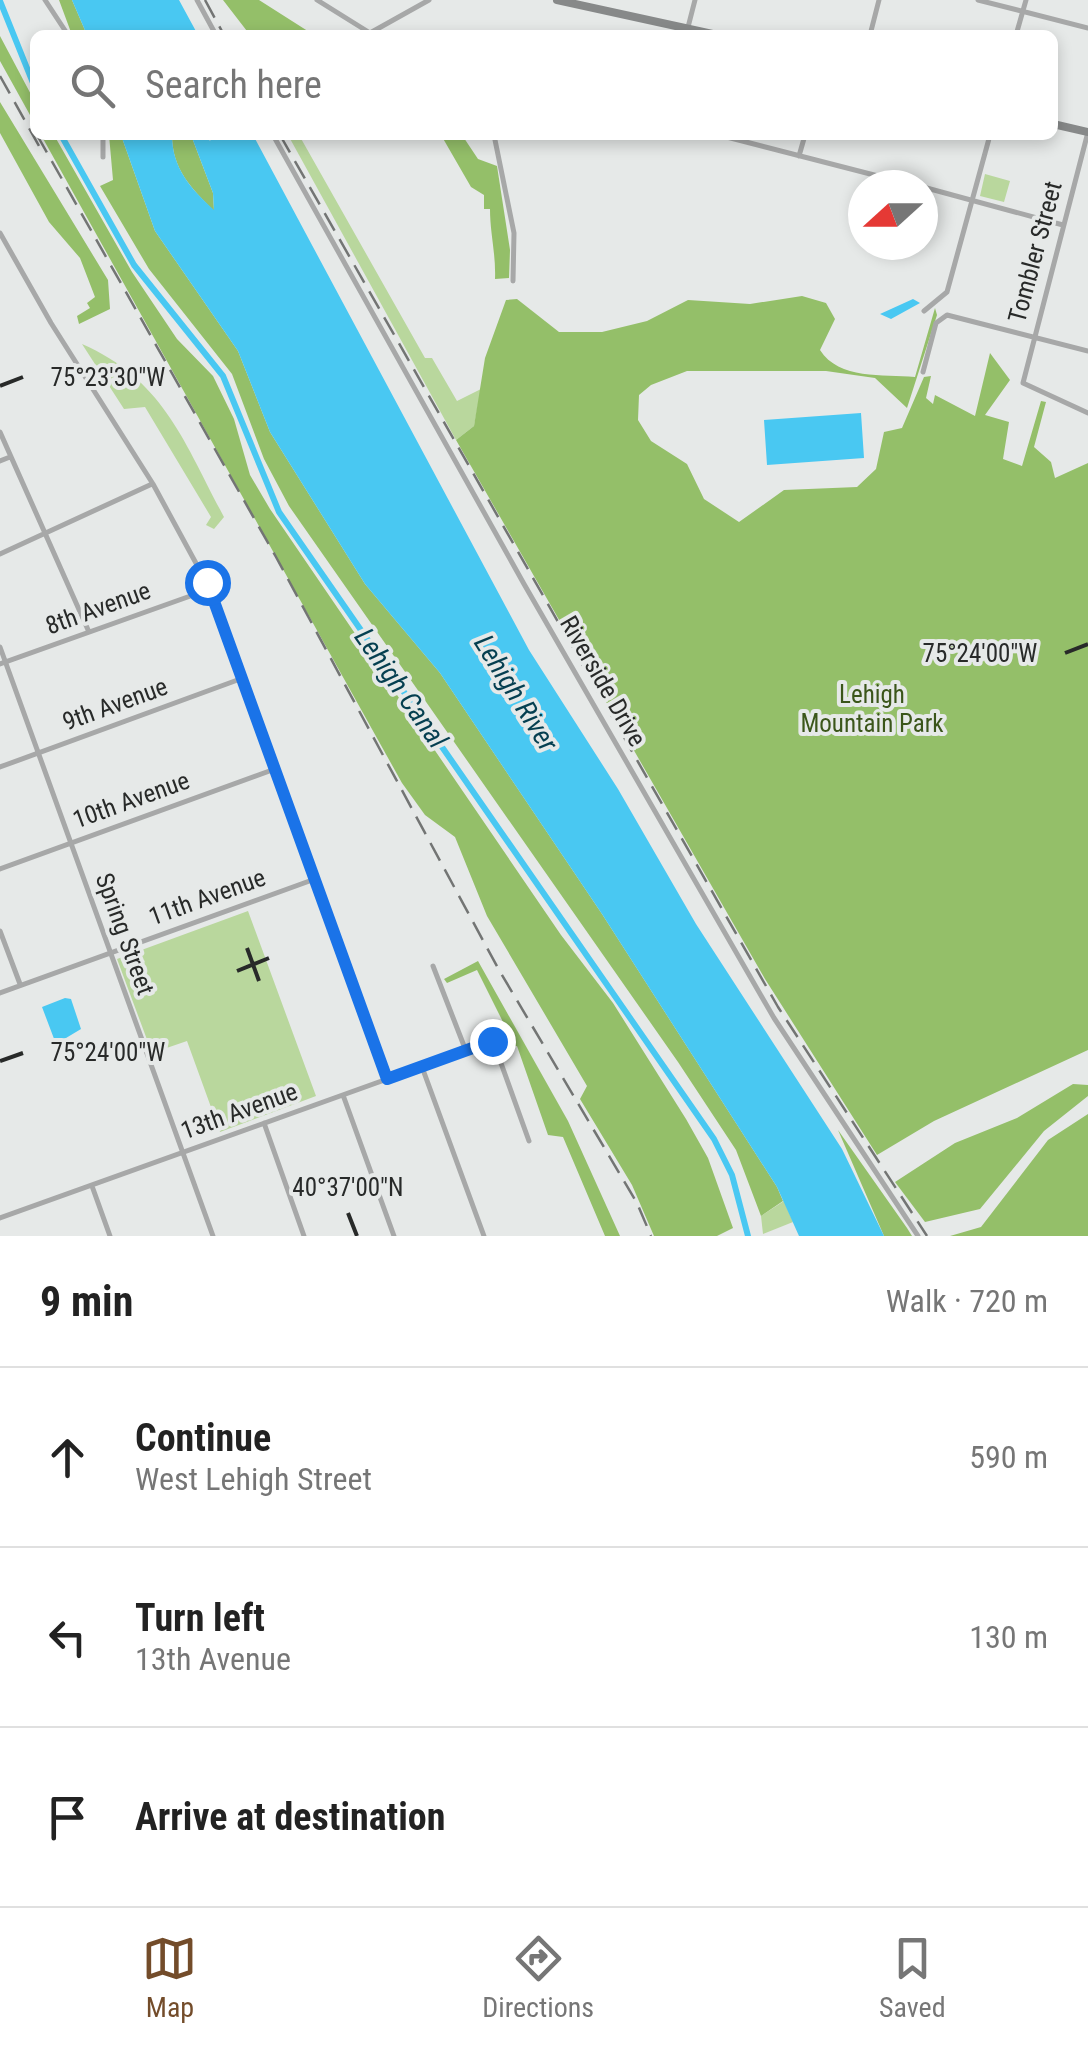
<!DOCTYPE html>
<meta charset="utf-8">
<style>
body{margin:0;font-family:"Roboto Condensed",sans-serif;background:#f6f6f6;color:#222}
.compass{position:absolute;left:848px;top:170px;width:90px;height:90px;border-radius:50%;background:#fff;box-shadow:0 5px 15px #0003;rotate:249deg}
.stop{position:absolute;width:30px;height:30px;margin:-22px;border:8px solid #1a73e8;border-radius:50%;background:#fff}
.stop.end{background:#1a73e8;border-color:#fff;box-shadow:0 2px 10px #0008}
.list{margin:0;padding:0;list-style:none}
h2{display:flex;justify-content:space-between;align-items:center;height:130px;margin:0;padding:0 40px;font-size:42px}
h2 small{font-size:32px;font-weight:400;color:#767676}
.list li{display:grid;grid-template-columns:65px 1fr auto;gap:30px;align-items:center;box-sizing:border-box;height:180px;padding:0 40px;border-top:2px solid #e0e0e0}
.list b{display:block;font-size:38px;white-space:nowrap}
.list p{margin:0;font-size:32px;white-space:nowrap;color:#767676}
.list em{font-size:32px;font-style:normal;color:#767676}
.icon{flex:none;width:55px;height:55px;fill:none;stroke:currentColor;stroke-width:2;stroke-linecap:round;stroke-linejoin:round}
.map{position:relative;flex:none;width:1088px;height:1236px;overflow:hidden}
.search{position:absolute;background:#fff;box-shadow:0 5px 15px #0003;left:30px;right:30px;top:30px;height:110px;display:flex;align-items:center;gap:25px;box-sizing:border-box;padding:0 35px;border-radius:15px;color:#767676;font-size:38px}
.sheet{height:670px;background:#fff}
nav{display:flex;justify-content:space-around;align-items:center;box-sizing:border-box;height:140px;border-top:2px solid #e0e0e0;background:#fff;font-size:28px;color:#767676}
nav a{display:grid;justify-items:center;gap:5px}
nav .on{color:#734c2a}
.map>svg:first-child{display:block}
</style>
<div class="map">
<svg width="1088" height="1236" viewBox="0 0 1088 1236">
<rect width="100%" height="100%" fill="#e6e9e8"/>
<path fill="#b9d79d" d="M288,135H299L425,358H432L457,401L481,389L474,426L456,440Z
M985,174L1010,181L1004,202L980,196Z
M82,344C164,380 184,442 224,517L214,529L206,525L211,517L145,407L124,409Z
M248,911L316,1096L220,1132L187,1041L152,1053L117,959Z
M784,1201L793,1222L763,1234L761,1216Z"/>
<path fill="#94bf69" d="M59,0H72L87,35H72Z
M223,0H259L314,35H250Z
M0,36L35,102V124L0,61Z
M0,102L108,280L110,309L79,324L77,316L90,308L87,303L95,297L80,258L49,222L0,133Z
M41,135H54L132,272L177,339L213,376L234,419L250,475L270,509L561,935L613,1003L686,1119L708,1158L733,1228L717,1236H654L632,1185L580,1099L587,1086L487,916L455,837L425,815L402,783Z
M109,135H121L155,231L238,351L270,432L365,584L440,673L602,914L777,1187L783,1201L761,1216L736,1150L678,1062L289,506L264,459L232,374L149,269L100,186L113,180Z
M172,135H191L213,193L214,211C191,188 172,169 172,135Z
M441,135H462L478,159L497,166L510,250L509,278L495,279C496,254 490,233 490,209H484V195L471,187Z
M802,296L826,303L835,319L820,350C839,380 883,374 915,377L935,308L937,315L907,408L875,378L826,371H687L651,385L639,395L638,420L651,441L687,464L704,499L739,522L784,490L857,487L876,469L884,432L902,428L924,377L931,376L926,398L933,404L935,395L975,416L990,353L1010,380L985,415L1009,422L1003,459L1022,466L1041,401L1046,402L1034,447L1051,462L1055,478L1088,463V1050L934,1121L877,1155L765,979L456,440L474,426L485,358L506,300L517,299L559,332H602L647,321L688,300L750,304Z
M478,961L568,1121L620,1236H605L563,1137L548,1135L517,1046L504,1048L495,1027L503,1022L477,970L447,983L444,979Z
M1073,1084L1088,1085V1096L1044,1131L980,1209L925,1222L895,1182L955,1143L1017,1118Z
M1088,1114V1236H950L981,1227L1048,1140Z
M838,1130L907,1228L912,1236H884Z"/>
<path fill="#49c8f2" d="M72,0H179L198,35H87Z
M121,135H172C172,168 191,189 214,210L213,193L191,135H206L210,141L213,135H253L529,650L618,789L696,924L842,1149L884,1236H799L777,1187L602,914L440,673L365,584L270,432L238,351L155,231Z
M913,299L920,303L891,319L880,314Z
M861,413L864,458L767,465L764,420Z
M65,998L71,999L81,1029L56,1044L42,1007Z"/>
<g fill="none" stroke-linecap="round" stroke-linejoin="round">
<path stroke="#49c8f2" stroke-width="6" d="M0,1L35,88
M61,135L134,265L223,376L279,512L714,1139L732,1175L748,1236"/>
<path stroke="#a7a8a8" stroke-width="5" d="M45,0L68,35
M197,0L216,35
M317,0L370,33
M978,0L1088,28
M370,33L429,0
M686,35L695,0
M870,35L879,0
M1016,35L1026,0
M1088,132L1023,383L1088,413
M273,135L524,584L774,1018L918,1236
M494,135L514,233L513,281
M719,135L913,185
M799,156L805,135
M103,157V135
M923,187L1063,225
M0,233L51,323L153,484L210,589L387,1079
M924,311L947,292L990,135
M923,372L936,323L947,315L1088,351
M0,432L89,632
M0,461L10,457
M0,554L152,484
M0,647L213,1236
M0,664L210,589
M0,767L243,678
M0,869L275,769
M0,931L20,984
M433,966L466,1051
M0,993L315,879
M422,1067L484,1236
M343,1095L394,1236
M264,1123L304,1236
M92,1186L110,1236
M0,1218L493,1041L529,1141"/>
<path stroke="#878989" stroke-width="8" d="M557,0L717,35
M1053,124L1088,132"/>
<path stroke="#737574" stroke-width="2.5" stroke-dasharray="20 10" stroke-linecap="butt" d="M205,0L224,35
M0,76L39,146
M37,135L276,557L499,970L637,1203L651,1236
M280,135L778,1007L927,1236"/>
</g>
<g fill="none" stroke-linecap="round" stroke-linejoin="round">
<path stroke="#1a73e8" stroke-width="12" d="M207,582L387,1079L492,1041"/>
</g>
<path fill="none" stroke="#282a29" stroke-width="4" d="M0,386L23,377M1065,653L1088,644M247,948L259,981M237,971L269,958M0,1061L23,1053M348,1213L357,1236"/>
<g text-anchor="middle" dominant-baseline="central" stroke-width="8" stroke-linejoin="round" paint-order="stroke">
<g font-size="25" fill="#282a29" stroke="#e6e9e8">
<text transform="translate(1035 252) rotate(-75)">Tombler Street</text>
<text transform="translate(98 608) rotate(-20)">8th Avenue</text>
<text transform="translate(603 681) rotate(60)">Riverside Drive</text>
<text transform="translate(115 704) rotate(-20)">9th Avenue</text>
<text transform="translate(131 800) rotate(-20)">10th Avenue</text>
<text transform="translate(207 897) rotate(-20)">11th Avenue</text>
<text transform="translate(125 934) rotate(70)">Spring Street</text>
<text transform="translate(239 1111) rotate(-20)">13th Avenue</text>
</g>
<g font-size="25" fill="#3b561a" stroke="#e6e9e8">
<text x="872" y="694">Lehigh<tspan x="872" dy="29">Mountain Park</tspan></text>
</g>
<g font-size="28" font-style="italic" fill="#053f50" stroke="#e6e9e8">
<text transform="translate(401 688) rotate(55)">Lehigh Canal</text>
<text transform="translate(516 693) rotate(58)">Lehigh River</text>
</g>
</g>
<g font-size="25" text-anchor="middle" fill="#282a29" stroke="#e6e9e8" stroke-width="8" stroke-linejoin="round" paint-order="stroke">
<text x="108" y="386">75°23'30"W</text>
<text x="980" y="662">75°24'00"W</text>
<text x="108" y="1061">75°24'00"W</text>
<text x="348" y="1196">40°37'00"N</text>
</g>
</svg>
<svg class="compass" viewBox="-18 -18 36 36"><path d="M0-13l5 13h-10z" fill="#e53935"/><path d="M0 13l5-13h-10z" fill="#767676"/></svg>
<div class="stop" style="left:207px;top:582px"></div>
<div class="stop end" style="left:492px;top:1041px"></div>
<div class="search"><svg class="icon" aria-label="search" viewBox="0 0 24 24"><circle cx="10" cy="10" r="6"/><path d="M15 15l6 6"/></svg>Search here</div>
</div>
<section class="sheet">
<h2>9 min<small>Walk · 720 m</small></h2>
<ul class="list">
<li><svg class="icon" aria-label="ahead" viewBox="0 0 24 24"><path d="M12 20V5M6 11l6-6 6 6"/></svg><div><b>Continue</b><p>West Lehigh Street</p></div><em>590 m</em></li>
<li><svg class="icon" aria-label="left" viewBox="0 0 24 24"><path d="M17 20v-9H6M10 6l-5 5 5 5"/></svg><div><b>Turn left</b><p>13th Avenue</p></div><em>130 m</em></li>
<li><svg class="icon" aria-label="arrive" viewBox="0 0 24 24"><path d="M6 21V4h12l-3 4 3 4H6"/></svg><div><b>Arrive at destination</b></div></li>
</ul>
</section>
<nav>
<a class="on"><svg class="icon" aria-label="map" viewBox="0 0 24 24"><path d="M3 6l6-2 6 2 6-2v14l-6 2-6-2-6 2zM9 4v14M15 6v14"/></svg>Map</a>
<a><svg class="icon" aria-label="directions" viewBox="0 0 24 24"><path d="M12 3l9 9-9 9-9-9zM9 14v-3h6M13 9l2 2-2 2"/></svg>Directions</a>
<a><svg class="icon" aria-label="saved" viewBox="0 0 24 24"><path d="M7 4h10v16l-5-4-5 4z"/></svg>Saved</a>
</nav>
